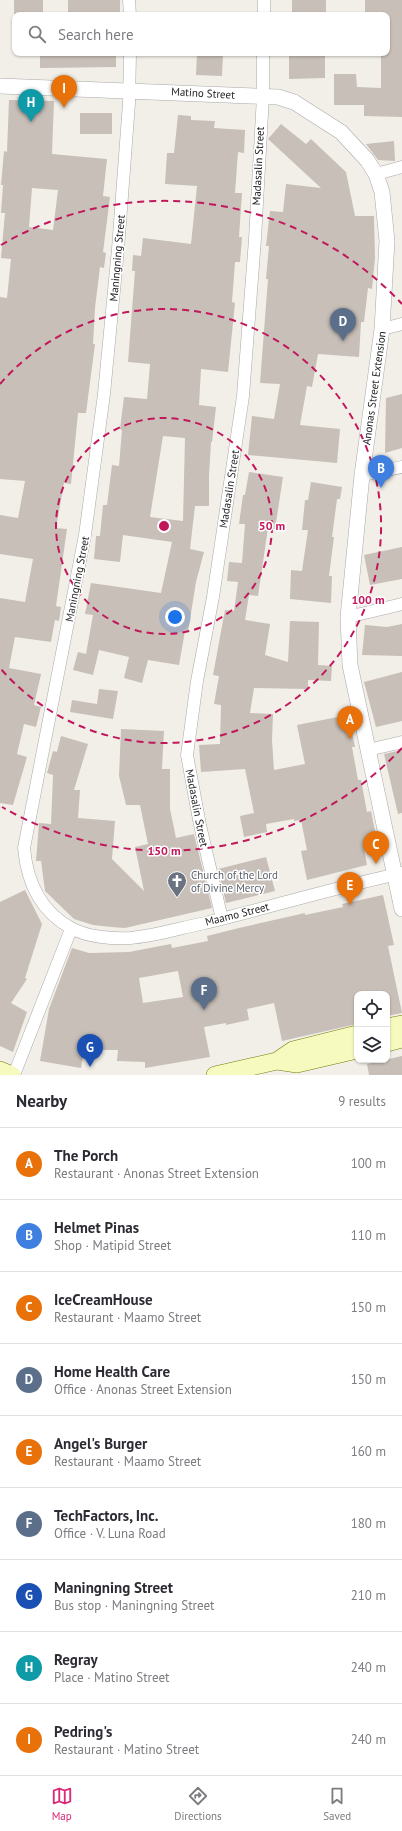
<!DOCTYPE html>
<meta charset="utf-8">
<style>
body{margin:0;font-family:"PT Sans",sans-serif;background:#f7f7f7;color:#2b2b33}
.controls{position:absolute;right:12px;bottom:12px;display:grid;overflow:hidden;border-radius:8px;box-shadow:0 1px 3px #0004}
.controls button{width:36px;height:36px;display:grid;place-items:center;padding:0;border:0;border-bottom:1px solid #e1e1e2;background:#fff;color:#2b2b33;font:20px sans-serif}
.you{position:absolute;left:175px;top:617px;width:14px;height:14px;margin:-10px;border:3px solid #fff;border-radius:50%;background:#1a73e8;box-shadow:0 0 0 6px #1a73e833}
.badge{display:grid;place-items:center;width:26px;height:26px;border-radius:50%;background:#db2777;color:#fff;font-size:13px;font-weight:700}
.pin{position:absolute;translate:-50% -33px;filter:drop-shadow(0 1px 2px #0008)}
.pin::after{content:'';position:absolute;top:21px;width:14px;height:12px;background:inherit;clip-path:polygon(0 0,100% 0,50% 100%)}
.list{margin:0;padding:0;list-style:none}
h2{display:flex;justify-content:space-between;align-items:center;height:52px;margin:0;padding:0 16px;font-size:17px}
h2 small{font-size:13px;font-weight:400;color:#7c7c81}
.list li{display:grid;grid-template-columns:26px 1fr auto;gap:12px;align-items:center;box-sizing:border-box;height:72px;padding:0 16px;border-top:1px solid #e1e1e2}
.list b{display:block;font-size:15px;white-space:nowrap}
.list p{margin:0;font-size:13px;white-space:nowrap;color:#7c7c81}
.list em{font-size:13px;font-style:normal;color:#7c7c81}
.icon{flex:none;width:22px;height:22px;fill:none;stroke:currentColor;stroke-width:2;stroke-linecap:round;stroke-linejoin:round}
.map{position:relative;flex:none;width:402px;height:1075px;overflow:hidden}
.search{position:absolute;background:#fff;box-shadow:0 1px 3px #0004;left:12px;right:12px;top:12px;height:44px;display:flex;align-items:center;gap:10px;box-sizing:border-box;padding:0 14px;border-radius:8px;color:#7c7c81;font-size:15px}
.sheet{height:700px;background:#fff}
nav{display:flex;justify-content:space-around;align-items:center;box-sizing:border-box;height:56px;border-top:1px solid #e1e1e2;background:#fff;font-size:11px;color:#7c7c81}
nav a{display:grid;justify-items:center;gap:2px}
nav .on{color:#db2777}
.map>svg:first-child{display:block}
</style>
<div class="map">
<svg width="402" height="1075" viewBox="0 0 402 1075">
<rect width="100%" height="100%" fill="#f2efe9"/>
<path fill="#c7bfb8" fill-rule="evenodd" d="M14,0H43V15H14Z
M68,0H120V15H68Z
M292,0H326V15H292Z
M365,0H402V117L364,116V105H334V74H356L357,87L381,88V53H387V15H365Z
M40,53H116V67L40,68Z
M197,53H223L222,76L196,75Z
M325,55V78L289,79V56Z
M9,100L54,101L52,154L107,159L103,196L110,197L103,252L106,253L104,268L100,267L95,308L93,344H95L86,413H78L71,484L64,483L56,528L67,529L56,606L61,607L59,621L55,620L51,642L15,637L9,668L41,674L34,705L41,707L36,727L24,724L17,754L27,757L13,805L0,803V598L25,602L33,559L0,554V515L18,518L25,481L0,479V297L7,298L11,259L1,258L5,213H1L3,185H1L4,151L7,152ZM32,188L58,190L53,230L29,227Z
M80,113H112V134H80Z
M178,115L191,116V120L215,121L214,128L245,130L244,153L238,152L235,193H242L239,237H242L240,262H235L232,302L235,303L228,372L201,369L199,405L216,407L212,442H211L209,476V506H195L190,549L204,552L196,582L188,632L185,631L179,665L148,660L142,683L124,678L129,657L99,650L93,675L73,670L78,652L86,654L93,615L85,614L91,583L161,593L172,542L123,535L120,562L94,559L96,536H100L103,505H107L112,465L119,466L122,430L120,429L124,397L147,399L150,364L128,362L135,271H132L133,255L141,256L143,238L191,244L197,186L165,184L167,153H174ZM163,436L185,438L183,521L150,517Z
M281,124L306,144L311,139L346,172L355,216H374L375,258L372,289L368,288L364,322H361L359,357L318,354L312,387L307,386L300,425L340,429L337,463L248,455L252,416L274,419L280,384L260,383L268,279H266L269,246H266L270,211L283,212L286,184L321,188L268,139Z
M394,141L395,161L378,160L366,144Z
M402,394V448L385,453L386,398Z
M249,472L283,477L275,529L268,528L258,596L249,595L245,620L270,624L265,655L288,662L290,621L319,622L318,665L332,666L331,681L308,680V689L254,688L250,713L273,714L272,740L274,770L305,764L297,725L348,715L355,747H352L358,780H361L367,812L371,811L378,846L364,849L367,865L307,880L301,851L307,850L301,820L294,821V819L266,824L267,832L244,837L240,816L254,813L245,769L201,772L199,745L220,744L221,705L214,704L219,676L213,675L225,610L234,611L238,582L227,581L229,562L242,563L245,524H239L243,495H245Z
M311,482L342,487L340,499H337L332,537H334L329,576H332L331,603L290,599L291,570L302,571L308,530H302L305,500H308Z
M402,547V579L370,585L364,555Z
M402,624V656L362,655L365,625L387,627Z
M402,672V721L376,727L364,682Z
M99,689L118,691L113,719L70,712L72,700L97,704Z
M121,729L164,731L162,769H170V809L176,838L194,834L212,908L125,928L111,927L93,925L74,919L45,891L41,861H36L39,823L51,824L53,775L47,773L53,751L57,752L61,736L88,744L74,790H80L78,818L115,821L112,859L144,891L135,847L148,844L140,805H126L119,776Z
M402,750V813L398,814L384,754Z
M266,857L275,891L226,903L218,869Z
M25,890L42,924L25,978L27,979L11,1003L27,1012L13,1052L0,1046V902Z
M383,895L394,945L388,946L402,1013L387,1016V994H357V1024L282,1041L274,1003L247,1009L249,1020L226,1025V1023L204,1027L210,1057L145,1068V1062L117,1061L118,1050H84L81,1068L40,1061L49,1009L72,948L89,953L129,952L171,944L172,948L208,941L207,936L239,928L305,913V915L343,907L342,904ZM178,971L183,997L143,1003L139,978Z
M402,1056V1075H369L367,1064Z"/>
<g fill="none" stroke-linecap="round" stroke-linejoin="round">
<defs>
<path id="minor" d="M129,0L130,15
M264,15V0
M130,53L129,103L118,249L104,394L85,535L24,848C27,882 40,911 71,928C87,937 112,939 130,938C155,936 180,928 205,923C271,907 336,887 402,873
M376,174L402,167
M382,329L402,324
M362,475L402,467
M348,617L402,604
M368,750L402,742
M222,919L200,825L187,755L197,681L213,597L243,396L255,239L263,96V53
M14,1075L71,929"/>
<path id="tertiary" d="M0,86L278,97L294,102L341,132L367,160L376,174L382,192L387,241L382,329L362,475L348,617L350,665L402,909"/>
<path id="secondary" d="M387,1027L402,1024
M387,1043L402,1039
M277,1061L297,1064L357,1050
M0,1070L12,1075
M215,1075L277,1061L293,1050L357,1034"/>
</defs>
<use href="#minor" stroke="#a9a9a9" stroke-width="13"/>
<use href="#tertiary" stroke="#a9a9a9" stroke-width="16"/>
<use href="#secondary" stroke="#707d05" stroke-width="18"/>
<use href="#minor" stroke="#fff" stroke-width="12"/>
<use href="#tertiary" stroke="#fff" stroke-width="15"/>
<use href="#secondary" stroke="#f7fabf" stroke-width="17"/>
</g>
<g fill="none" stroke="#c2185b" stroke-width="2" stroke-dasharray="7 5">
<circle cx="164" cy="526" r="108"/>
<path d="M0 384A217 217 0 1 1 0 668"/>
<path d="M402 748A325 325 0 0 1 2 807M1 245A325 325 0 0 1 402 304"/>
</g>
<defs>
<symbol id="church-pin" viewBox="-11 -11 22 30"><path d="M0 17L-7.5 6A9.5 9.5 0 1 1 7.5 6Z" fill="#6b7280" stroke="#fff"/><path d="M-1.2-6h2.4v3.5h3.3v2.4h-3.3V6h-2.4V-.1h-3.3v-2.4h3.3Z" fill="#fff"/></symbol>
</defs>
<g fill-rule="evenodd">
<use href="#church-pin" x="166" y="870" width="22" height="30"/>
</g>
<g text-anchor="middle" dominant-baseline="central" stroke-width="3" stroke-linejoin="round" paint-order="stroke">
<g font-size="11" fill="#222" stroke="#fff">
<text transform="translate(203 93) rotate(3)">Matino Street</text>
<text transform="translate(258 166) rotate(-87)">Madasalin Street</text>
<text transform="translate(117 258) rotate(-85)">Maningning Street</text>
<text transform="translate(374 388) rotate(-82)">Anonas Street Extension</text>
<text transform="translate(229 489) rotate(-81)">Madasalin Street</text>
<text transform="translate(77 579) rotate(-79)">Maningning Street</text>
<text transform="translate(197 808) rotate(79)">Madasalin Street</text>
<text transform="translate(237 914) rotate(-14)">Maamo Street</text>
</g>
<g font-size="11" fill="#5b616d" stroke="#fff" text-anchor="start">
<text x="191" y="875">Church of the Lord<tspan x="191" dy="13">of Divine Mercy</tspan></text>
</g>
</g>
<circle cx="164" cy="526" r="6" fill="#c2185b" stroke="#fff" stroke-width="2"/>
<g font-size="12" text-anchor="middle" font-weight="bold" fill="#c2185b" stroke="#fff" stroke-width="3" stroke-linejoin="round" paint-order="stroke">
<text x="272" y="530">50 m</text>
<text x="368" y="604">100 m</text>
<text x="164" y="855">150 m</text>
</g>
</svg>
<div class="controls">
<button><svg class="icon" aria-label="locate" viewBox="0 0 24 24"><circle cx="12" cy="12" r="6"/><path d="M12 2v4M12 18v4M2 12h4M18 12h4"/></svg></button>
<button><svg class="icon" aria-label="layers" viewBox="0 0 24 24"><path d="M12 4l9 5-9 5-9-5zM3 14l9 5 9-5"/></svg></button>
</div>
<div class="you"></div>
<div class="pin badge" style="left:350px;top:739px;background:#e8710a">A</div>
<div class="pin badge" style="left:381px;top:488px;background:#3f7fe0">B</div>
<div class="pin badge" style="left:376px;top:864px;background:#e8710a">C</div>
<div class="pin badge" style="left:343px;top:341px;background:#5c6f8a">D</div>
<div class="pin badge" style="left:350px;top:905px;background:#e8710a">E</div>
<div class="pin badge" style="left:204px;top:1010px;background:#5c6f8a">F</div>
<div class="pin badge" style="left:90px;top:1067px;background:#1a4fb4">G</div>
<div class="pin badge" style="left:31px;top:122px;background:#0f9aa8">H</div>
<div class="pin badge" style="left:64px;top:108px;background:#e8710a">I</div>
<div class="search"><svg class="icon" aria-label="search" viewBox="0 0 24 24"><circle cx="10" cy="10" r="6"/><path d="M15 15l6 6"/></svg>Search here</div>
</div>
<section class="sheet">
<h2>Nearby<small>9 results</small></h2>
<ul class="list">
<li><span class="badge" style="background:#e8710a">A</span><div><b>The Porch</b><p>Restaurant · Anonas Street Extension</p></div><em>100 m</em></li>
<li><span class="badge" style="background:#3f7fe0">B</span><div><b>Helmet Pinas</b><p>Shop · Matipid Street</p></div><em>110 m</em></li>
<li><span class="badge" style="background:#e8710a">C</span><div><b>IceCreamHouse</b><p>Restaurant · Maamo Street</p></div><em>150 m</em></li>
<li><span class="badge" style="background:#5c6f8a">D</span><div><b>Home Health Care</b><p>Office · Anonas Street Extension</p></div><em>150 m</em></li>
<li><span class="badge" style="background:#e8710a">E</span><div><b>Angel's Burger</b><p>Restaurant · Maamo Street</p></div><em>160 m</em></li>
<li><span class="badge" style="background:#5c6f8a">F</span><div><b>TechFactors, Inc.</b><p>Office · V. Luna Road</p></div><em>180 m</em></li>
<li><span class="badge" style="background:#1a4fb4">G</span><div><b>Maningning Street</b><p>Bus stop · Maningning Street</p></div><em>210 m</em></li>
<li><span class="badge" style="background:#0f9aa8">H</span><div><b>Regray</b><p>Place · Matino Street</p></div><em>240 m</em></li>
<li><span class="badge" style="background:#e8710a">I</span><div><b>Pedring's</b><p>Restaurant · Matino Street</p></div><em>240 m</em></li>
</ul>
</section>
<nav>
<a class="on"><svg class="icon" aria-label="map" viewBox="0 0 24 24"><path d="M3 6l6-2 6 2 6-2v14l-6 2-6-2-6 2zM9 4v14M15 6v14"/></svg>Map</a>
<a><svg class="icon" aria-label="directions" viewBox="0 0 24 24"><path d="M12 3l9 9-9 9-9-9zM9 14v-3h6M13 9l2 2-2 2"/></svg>Directions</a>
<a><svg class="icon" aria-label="saved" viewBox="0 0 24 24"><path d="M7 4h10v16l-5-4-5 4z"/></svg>Saved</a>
</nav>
